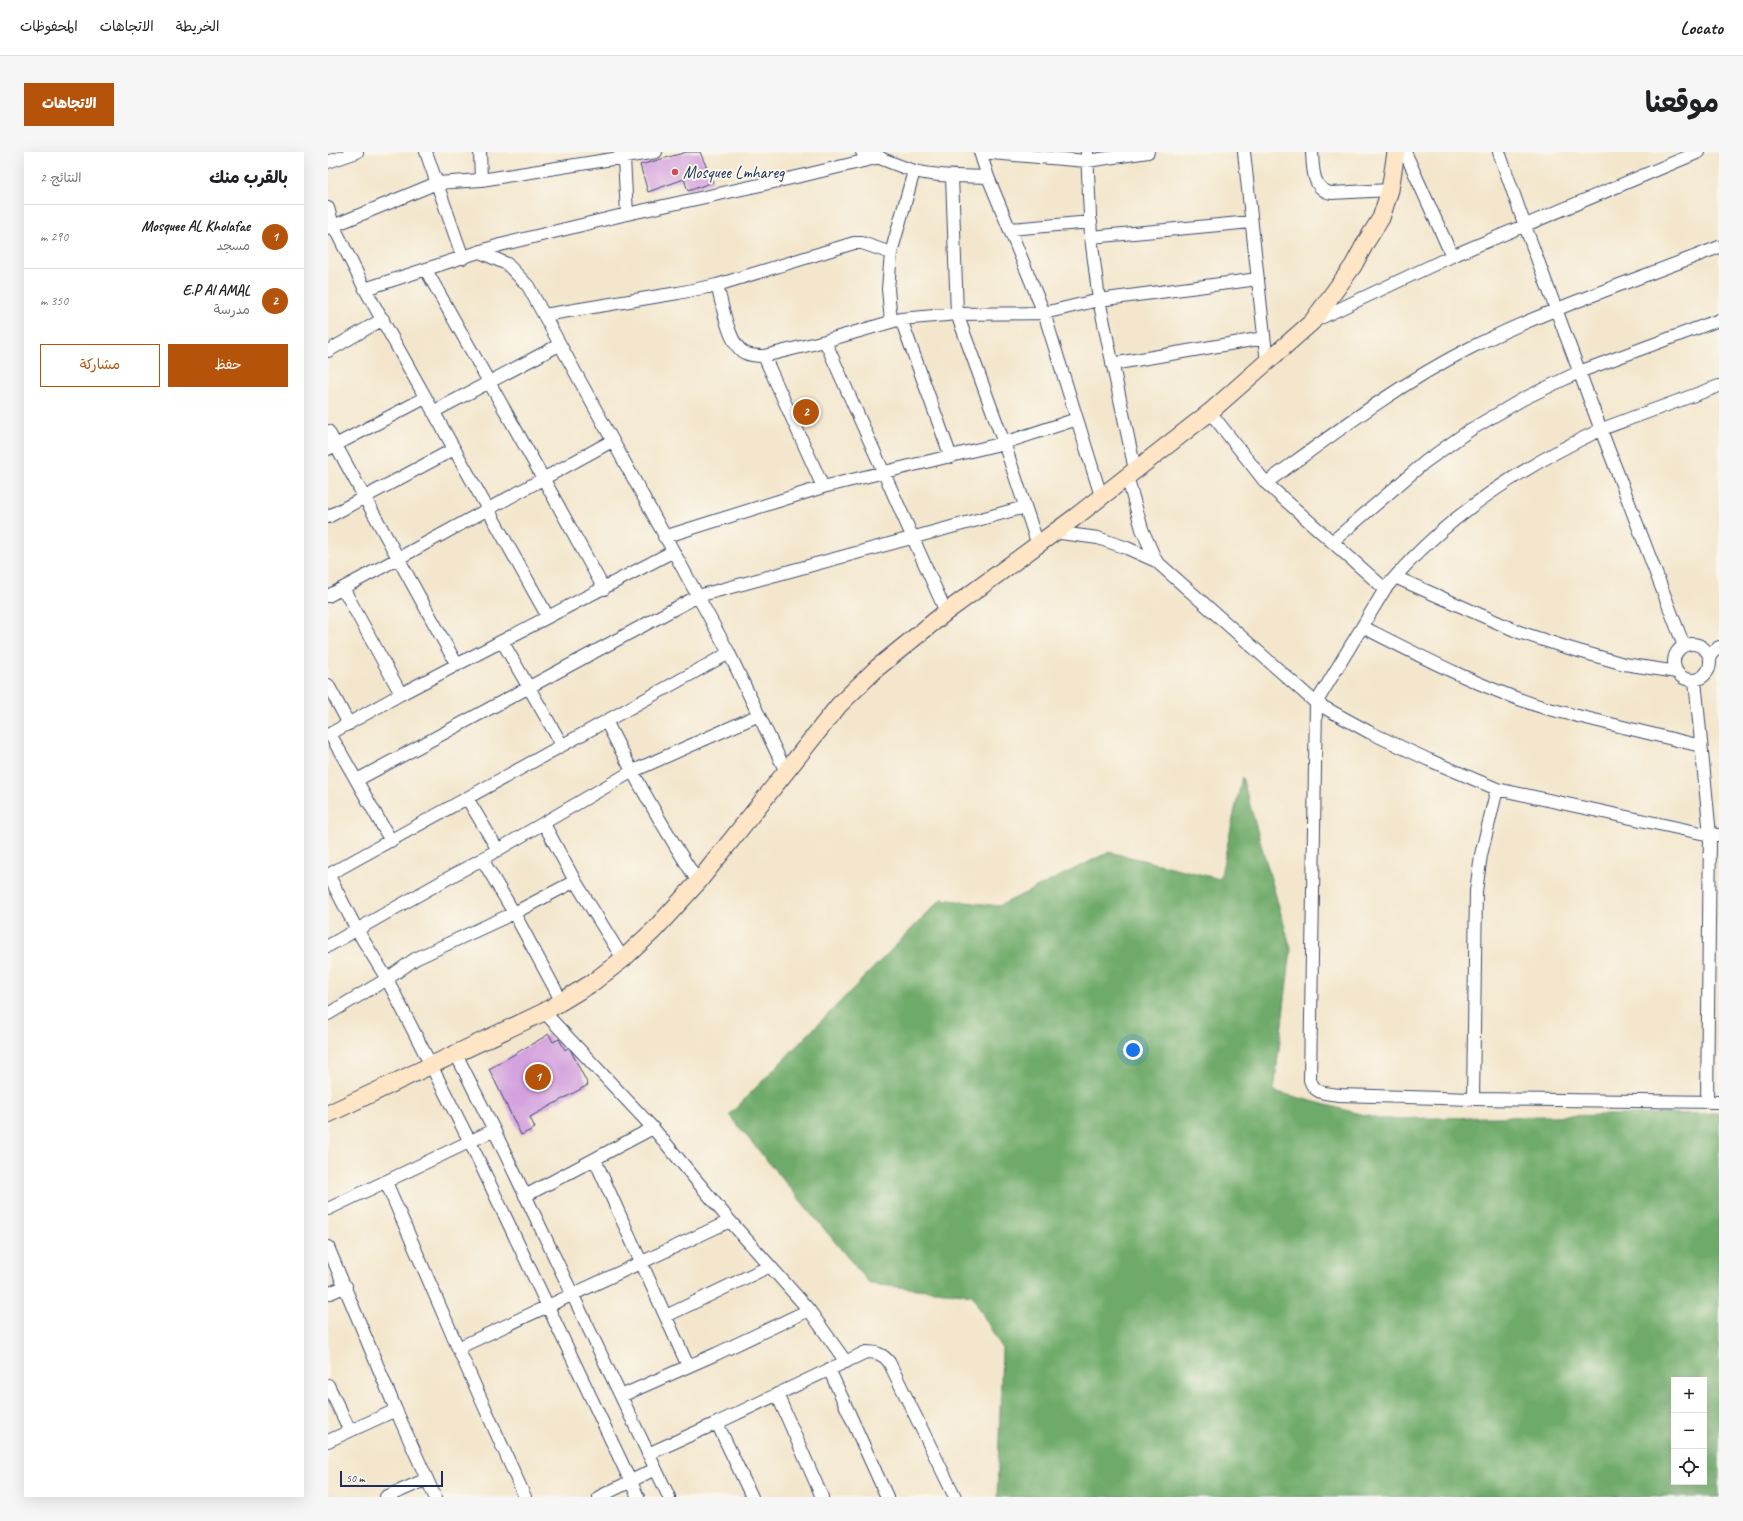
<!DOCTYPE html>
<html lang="ar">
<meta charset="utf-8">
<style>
body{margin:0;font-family:Caveat,"Playpen Sans Arabic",sans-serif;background:#f6f6f6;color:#202124;direction:rtl}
.controls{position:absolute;right:12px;bottom:12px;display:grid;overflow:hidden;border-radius:0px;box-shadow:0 4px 16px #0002}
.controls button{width:36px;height:36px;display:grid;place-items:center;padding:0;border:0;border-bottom:1px solid #e0e0e0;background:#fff;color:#202124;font:20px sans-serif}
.scale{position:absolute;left:12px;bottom:10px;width:103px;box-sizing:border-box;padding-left:4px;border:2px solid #1b2f5e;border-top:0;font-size:11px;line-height:14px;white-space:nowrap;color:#1b2f5e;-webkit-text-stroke:3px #fbf7ec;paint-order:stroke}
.you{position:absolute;left:805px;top:898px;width:14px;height:14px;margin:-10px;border:3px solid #fff;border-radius:50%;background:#1a73e8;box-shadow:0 0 0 6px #1a73e833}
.badge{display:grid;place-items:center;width:26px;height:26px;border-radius:50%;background:#b45309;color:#fff;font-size:13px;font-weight:700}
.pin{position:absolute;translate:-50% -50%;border:2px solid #fff;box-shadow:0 1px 4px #0006}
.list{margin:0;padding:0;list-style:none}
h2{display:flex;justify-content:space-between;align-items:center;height:52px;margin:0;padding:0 16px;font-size:17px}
h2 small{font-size:13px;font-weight:400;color:#757577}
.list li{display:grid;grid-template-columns:26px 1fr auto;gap:12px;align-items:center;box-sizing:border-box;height:64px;padding:0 16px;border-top:1px solid #e0e0e0}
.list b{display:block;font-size:15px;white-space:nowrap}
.list p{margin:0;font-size:13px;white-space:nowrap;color:#757577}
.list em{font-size:13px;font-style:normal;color:#757577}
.actions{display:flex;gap:8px;padding:12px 16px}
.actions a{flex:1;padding:9px 0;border:1px solid #b45309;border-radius:0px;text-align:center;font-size:14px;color:#b45309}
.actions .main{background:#b45309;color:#fff}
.icon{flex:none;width:22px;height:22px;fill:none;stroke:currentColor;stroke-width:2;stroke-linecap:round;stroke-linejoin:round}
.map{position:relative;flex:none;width:1391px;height:1345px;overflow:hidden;direction:ltr;border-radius:0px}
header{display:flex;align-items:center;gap:24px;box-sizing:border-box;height:56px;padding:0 20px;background:#fff;border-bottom:1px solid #e0e0e0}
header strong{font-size:19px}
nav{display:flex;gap:22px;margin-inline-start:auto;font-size:14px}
.intro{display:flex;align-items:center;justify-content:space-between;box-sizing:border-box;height:96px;padding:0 24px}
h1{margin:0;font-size:28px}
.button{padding:10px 18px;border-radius:0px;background:#b45309;color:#fff;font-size:14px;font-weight:700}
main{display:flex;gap:24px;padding:0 24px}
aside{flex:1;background:#fff;border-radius:0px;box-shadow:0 4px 16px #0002}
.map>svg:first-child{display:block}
</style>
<header>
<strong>Locato</strong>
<nav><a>الخريطة</a><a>الاتجاهات</a><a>المحفوظات</a></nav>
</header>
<div class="intro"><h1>موقعنا</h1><a class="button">الاتجاهات</a></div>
<main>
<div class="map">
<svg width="1391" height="1345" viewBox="0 0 1391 1345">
<rect width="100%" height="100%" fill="#fbf7ec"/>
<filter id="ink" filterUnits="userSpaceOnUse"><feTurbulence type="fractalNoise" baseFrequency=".025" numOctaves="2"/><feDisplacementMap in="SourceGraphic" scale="8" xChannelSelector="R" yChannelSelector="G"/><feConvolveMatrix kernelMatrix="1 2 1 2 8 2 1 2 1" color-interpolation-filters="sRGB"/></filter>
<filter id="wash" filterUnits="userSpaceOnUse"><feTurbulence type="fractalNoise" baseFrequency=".012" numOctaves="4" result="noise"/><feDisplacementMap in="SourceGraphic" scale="16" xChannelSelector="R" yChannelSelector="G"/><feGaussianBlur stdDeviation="0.9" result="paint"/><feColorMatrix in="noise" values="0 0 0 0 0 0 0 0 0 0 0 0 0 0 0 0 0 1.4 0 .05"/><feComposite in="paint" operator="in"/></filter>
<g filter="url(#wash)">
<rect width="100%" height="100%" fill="#f3e6cc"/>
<path fill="#6eaa69" stroke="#446c64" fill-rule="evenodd" d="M914,625L963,797L946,939L1051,967L1391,961V1345H669L674,1197L644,1143L542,1132L401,963L613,747L671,754L781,700L892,727ZM1346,1228H1376V1330H1346Z"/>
<g id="blocks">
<path fill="#d4a2de" d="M359,0H372L385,30L360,39L356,27L320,40L312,13Z
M221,882L225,890L231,887L237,898L241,895L260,933L202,965L207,976L193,983L161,917Z"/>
</g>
</g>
<g filter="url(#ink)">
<use href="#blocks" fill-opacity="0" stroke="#3b4a6e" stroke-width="1"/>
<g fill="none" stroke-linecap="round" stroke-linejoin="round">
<defs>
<path id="minor" d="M98,0L135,106
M152,0L153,28
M298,0L296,6L299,62
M534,0C552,5 569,14 587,19C610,25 636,24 660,25
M652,0L660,25L716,161L773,344
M652,0L759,9L820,0
M759,0L763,85L771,148L807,318
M916,0L939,211
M984,0C985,16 984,37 1003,41L1062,38
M1077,0L1124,104
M1171,0L1197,74L1273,278L1356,494
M0,10L29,0
M624,24L629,162L676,291L710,393
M0,56L5,73L37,137L220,465
M0,76L109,31L153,28L328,0
M682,77L763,70
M763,85L923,70
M152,100L179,112L200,134L401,501L458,620
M98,118L215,326L276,437
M389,133C394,150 400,193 417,201C423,204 429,204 436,204L497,189L573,167L629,162L716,161L771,148L930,127
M37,137L172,93L299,62L473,24L552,5
M216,163L350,141L389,133L526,91H534L563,101
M573,167L623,305
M563,169L560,137L563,101L586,19
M986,169L1124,104L1371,0
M497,189L618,460
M0,199L55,167
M436,204L495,335
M784,212L936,186
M1391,234C1363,244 1336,254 1309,264C1296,269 1284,273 1272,278C1192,316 1113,368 1057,437L988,551L982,928C987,943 999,941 1012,943L1145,947L1391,950
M105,260L231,193
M882,260L938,331L1057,437
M0,279L129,513
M0,297L97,246
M799,324L814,377L828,409
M938,331C1004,283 1069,233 1142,196C1222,156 1308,128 1391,95
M0,365L126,297
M725,380L770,386L799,396L828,409L988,551L1041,580L1101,608L1169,637L1382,683H1391
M336,385L495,335L676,291L749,267
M1004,390L1097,310L1142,278L1195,247L1251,220L1391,168
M1067,425L1191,480L1237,495L1296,512L1349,520
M15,436L73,542
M0,444L71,406L284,289
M1035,475C1094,505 1153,536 1217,556L1373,594
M174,489L234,593
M1346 510a18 18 0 1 1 36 0a18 18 0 1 1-36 0Z
M1381,504L1391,495
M1367,528L1382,683L1379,950
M0,533L21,572
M278,569C306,625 336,677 370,730
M2,582L63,689
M0,583L73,542L344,400
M29,628L370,444L697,355
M139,646L170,698
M216,672L247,729L295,807
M154,707L186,761L234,850
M0,722L29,778L59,827L142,990L310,1345
M0,723L401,501
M0,794L154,707L303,620L431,563
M216,860L325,976L402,1069L481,1158L518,1210
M0,862L59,827L87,807L186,761L247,729
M128,902L166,978L341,1345
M1145,947L1148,739L1153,703L1169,637
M267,1008L360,1214
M58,1030L130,1196L197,1345
M197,1044L325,976
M0,1057L166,978
M0,1095L68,1258L107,1345
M0,1142L18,1134
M338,1164L442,1114
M130,1196L402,1069
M501,1217L559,1345
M0,1233L22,1279
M449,1242L494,1345
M293,1244L388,1202L481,1158
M389,1271L424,1345
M0,1289L68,1258
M320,1302L389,1271L538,1200C548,1200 555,1202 561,1210L627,1345
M58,1345L99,1327
M271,1345L327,1317"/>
<path id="secondary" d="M0,962L216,860L264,831L295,807L326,778L370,730L511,553L549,516L618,460L746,366L882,260L984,170L1025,114L1038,90L1053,66L1062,38L1068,0"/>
</defs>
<use href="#minor" stroke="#3b4a6e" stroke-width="14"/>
<use href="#secondary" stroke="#3b4a6e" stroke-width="19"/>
<use href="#minor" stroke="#fff" stroke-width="12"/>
<use href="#secondary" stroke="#fde5c5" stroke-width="17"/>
</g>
</g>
<circle fill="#d1495b" stroke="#fbf7ec" stroke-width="1.5" cx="347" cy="20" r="4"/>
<g text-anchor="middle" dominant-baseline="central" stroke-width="4" stroke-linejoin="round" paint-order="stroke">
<g font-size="17" fill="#1b2f5e" stroke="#fbf7ec" text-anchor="start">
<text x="355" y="20">Mosquee Lmhareg</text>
</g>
</g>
</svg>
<div class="controls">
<button>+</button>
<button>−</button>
<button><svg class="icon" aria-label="locate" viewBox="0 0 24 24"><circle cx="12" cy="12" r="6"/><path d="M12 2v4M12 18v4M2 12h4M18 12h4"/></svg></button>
</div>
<div class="scale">50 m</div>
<div class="you"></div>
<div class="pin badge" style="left:210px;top:925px">1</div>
<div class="pin badge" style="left:478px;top:260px">2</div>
</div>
<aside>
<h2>بالقرب منك<small>النتائج: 2</small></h2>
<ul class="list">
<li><span class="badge">1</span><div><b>Mosquee AL Kholafae</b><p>مسجد</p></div><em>290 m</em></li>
<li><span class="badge">2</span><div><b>E.P Al AMAL</b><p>مدرسة</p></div><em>350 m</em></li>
</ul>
<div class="actions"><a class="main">حفظ</a><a>مشاركة</a></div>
</aside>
</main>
